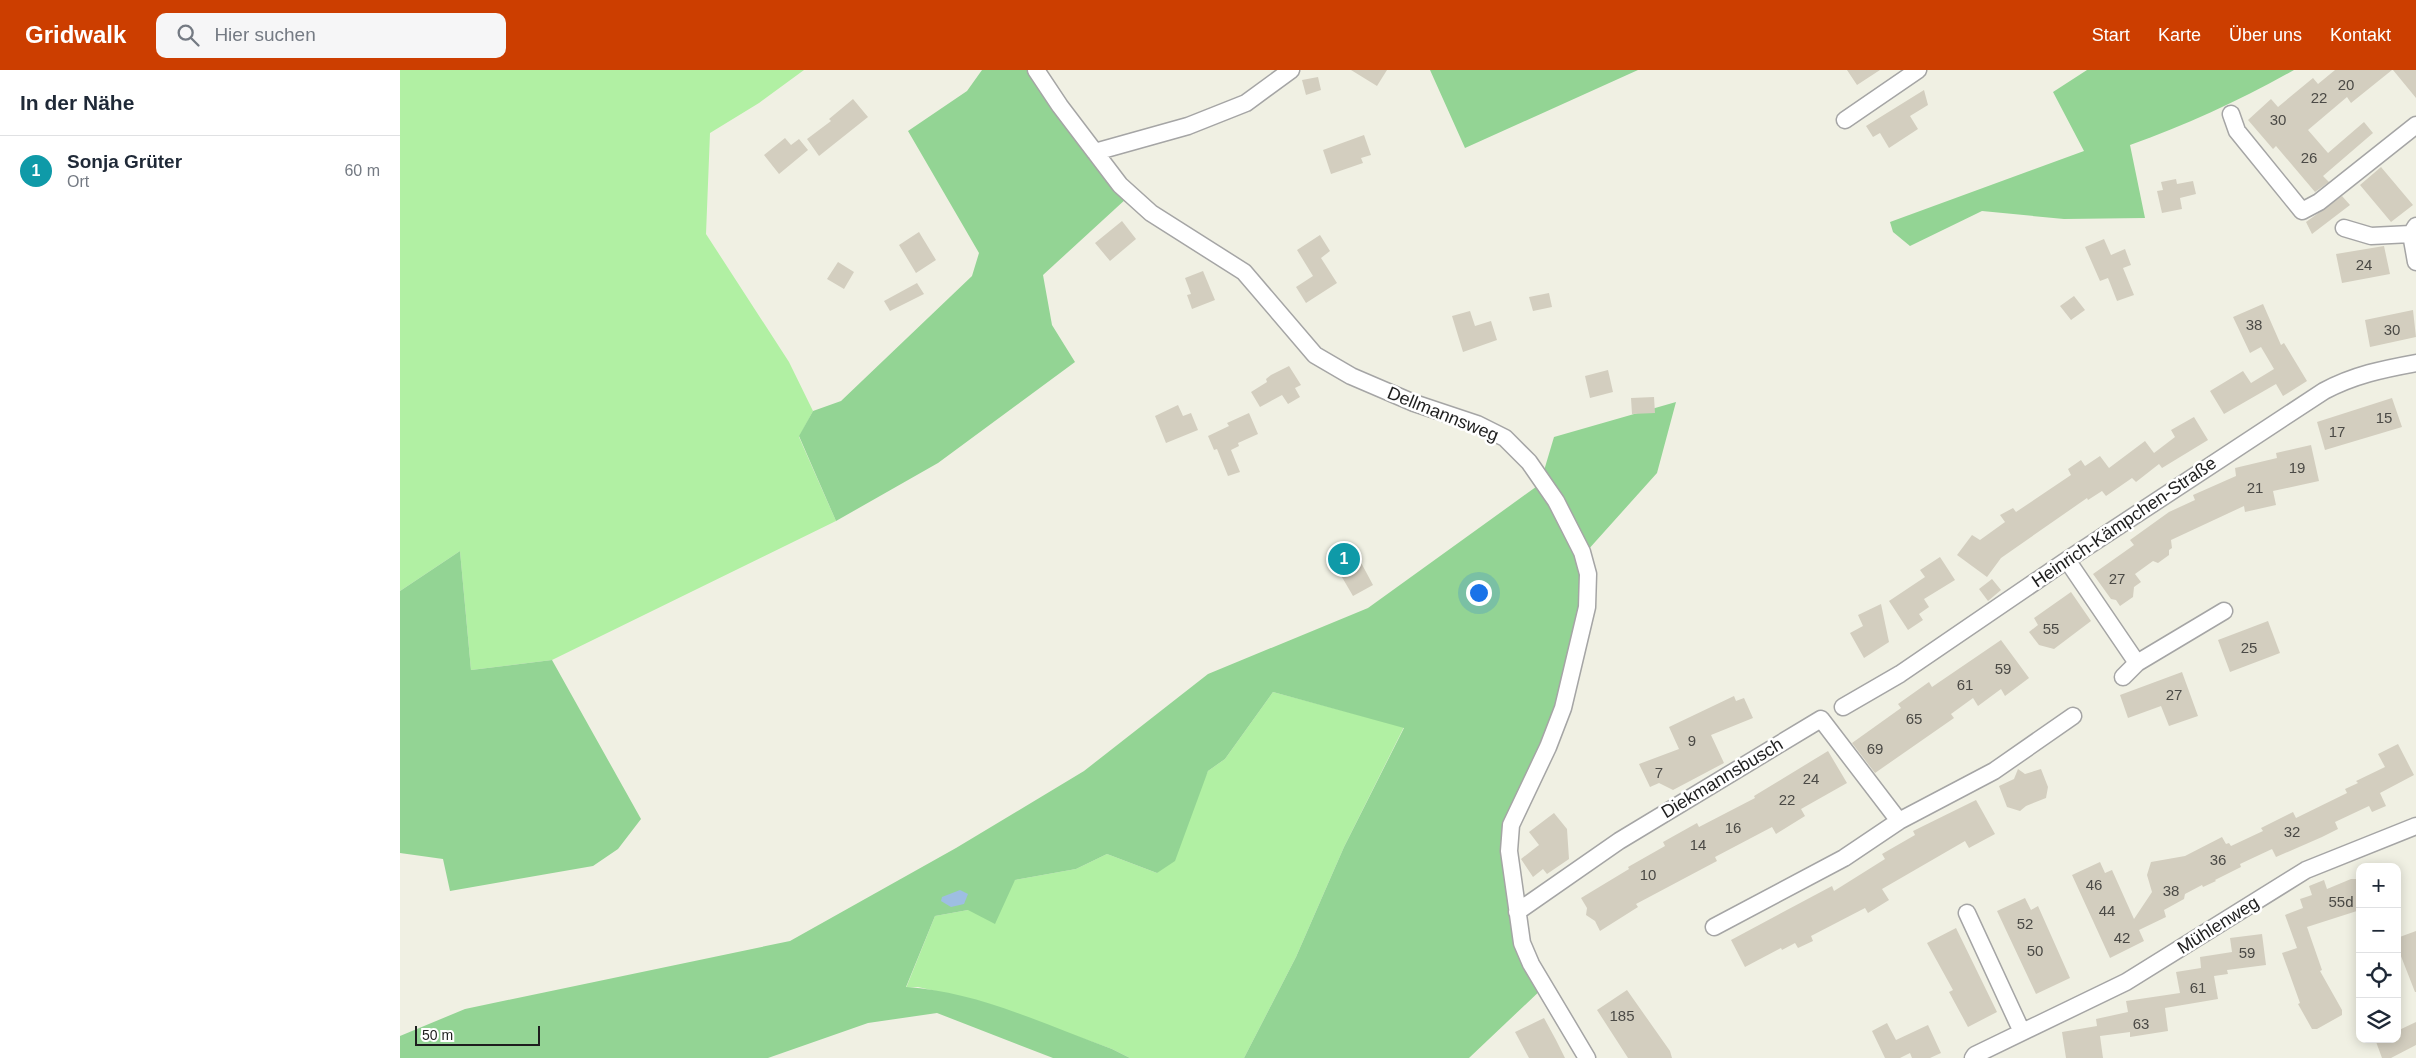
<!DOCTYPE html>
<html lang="de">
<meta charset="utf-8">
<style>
body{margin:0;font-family:Arial,sans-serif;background:#f6f6f7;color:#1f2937}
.controls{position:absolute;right:15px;bottom:15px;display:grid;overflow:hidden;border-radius:10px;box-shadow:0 2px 12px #0003}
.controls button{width:45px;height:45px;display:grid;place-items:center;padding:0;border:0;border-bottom:1px solid #e0e1e3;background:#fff;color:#1f2937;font:25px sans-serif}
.scale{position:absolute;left:15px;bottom:12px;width:125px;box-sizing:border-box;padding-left:5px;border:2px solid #1e1e1e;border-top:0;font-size:14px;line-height:18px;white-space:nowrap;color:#1e1e1e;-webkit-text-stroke:4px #fff;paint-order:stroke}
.you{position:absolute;left:1078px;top:522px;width:18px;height:18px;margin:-12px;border:4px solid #fff;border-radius:50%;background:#1a73e8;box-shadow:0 0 0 8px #1a73e833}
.badge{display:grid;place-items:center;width:32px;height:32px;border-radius:50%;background:#cc3e00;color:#fff;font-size:16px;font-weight:700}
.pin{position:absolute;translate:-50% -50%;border:2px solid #fff;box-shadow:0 1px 5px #0006}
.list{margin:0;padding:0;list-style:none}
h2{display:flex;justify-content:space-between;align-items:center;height:65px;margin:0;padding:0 20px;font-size:21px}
h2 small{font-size:16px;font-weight:400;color:#747a83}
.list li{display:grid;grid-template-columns:32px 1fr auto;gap:15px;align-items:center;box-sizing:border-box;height:70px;padding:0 20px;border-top:1px solid #e0e1e3}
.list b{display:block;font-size:19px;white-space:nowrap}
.list p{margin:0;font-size:16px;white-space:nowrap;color:#747a83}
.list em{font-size:16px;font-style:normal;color:#747a83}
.icon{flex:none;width:28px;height:28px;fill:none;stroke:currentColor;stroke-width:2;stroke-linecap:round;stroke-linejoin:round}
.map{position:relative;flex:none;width:2016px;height:988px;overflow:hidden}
header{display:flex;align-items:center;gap:30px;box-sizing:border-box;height:70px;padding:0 25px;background:#cc3e00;color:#fff}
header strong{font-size:24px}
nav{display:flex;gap:28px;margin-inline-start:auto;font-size:18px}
.search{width:350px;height:45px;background:#f6f6f7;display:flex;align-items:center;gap:12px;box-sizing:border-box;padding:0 18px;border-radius:10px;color:#747a83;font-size:19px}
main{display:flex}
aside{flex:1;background:#fff}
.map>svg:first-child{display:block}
</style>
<header>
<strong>Gridwalk</strong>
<div class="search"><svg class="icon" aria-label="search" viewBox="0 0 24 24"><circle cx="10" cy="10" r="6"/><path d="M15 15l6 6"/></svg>Hier suchen</div>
<nav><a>Start</a><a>Karte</a><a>Über uns</a><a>Kontakt</a></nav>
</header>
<main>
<aside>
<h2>In der Nähe<small></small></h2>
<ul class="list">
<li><span class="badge" style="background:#0f9aa8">1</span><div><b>Sonja Grüter</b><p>Ort</p></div><em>60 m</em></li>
</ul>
</aside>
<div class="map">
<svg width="2016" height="988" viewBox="0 0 2016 988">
<rect width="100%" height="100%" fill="#f0f0e3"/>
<path fill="#b1f0a3" d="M0,0H404L359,33L310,63L306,164L389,292L413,341L399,367L436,451L152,590L71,600L60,481L0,521Z
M873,622L1004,657L944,777L896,887L844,988H730L712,979L579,931L518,917L506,918L535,846L568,840L615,810L676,799L707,784L757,803L808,701L825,689Z"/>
<path fill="#93d494" d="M582,0H632L727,128L643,205L652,255L675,292L538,393L436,451L399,366L413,341L441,331L572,206L579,183L508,61L567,21Z
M1030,0H1238L1065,78Z
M1687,0H1894C1841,30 1787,55 1730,75L1745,148L1664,149L1582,141L1510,176L1493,162L1490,152L1684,81L1653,22Z
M1276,332L1257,403L1187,481L1183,539L1161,637L1110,756L1116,842L1145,916L1069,988H844L896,887L944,777L1004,658L873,622L825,689L808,701L775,791L757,803L707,784L676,799L615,810L595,854L568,840L535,846L506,917C576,921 646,955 712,979L730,988H653L537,943L468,953L368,988H0V966L65,939L390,871L556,778L684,701L808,604L968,538L1140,414L1154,367Z
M60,481L71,600L152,590L241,749L218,779L193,796L50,821L43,789L0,783V521Z"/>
<path fill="#9ebee2" d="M560,820L568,824L564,834L551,837L541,831L542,827Z"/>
<path fill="#d3cebf" d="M951,0H987L977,16Z
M1447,0H1480L1457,15Z
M1935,0H1992L1951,33L1947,27L1908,60L1928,83L1964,52L1973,63L1923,106L1929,112L1915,122L1876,76L1873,79L1848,50L1871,29L1878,37L1913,8L1918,14Z
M1993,0H2016V28Z
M918,7L921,20L906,25L902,10Z
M1524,20L1528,35L1510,46L1518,59L1489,78L1480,63L1473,67L1466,56Z
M453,29L468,47L419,86L407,69L431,51L429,49Z
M964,65L971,85L961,88L963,93L931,104L923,80Z
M385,68L391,75L399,69L408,80L379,104L364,85Z
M1981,97L2013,135L1991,152L1960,115Z
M1776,109L1777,114L1793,111L1796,124L1780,128L1782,139L1762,143L1757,121L1763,120L1761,112Z
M1942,126L1950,135L1912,164L1906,152Z
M722,151L736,169L710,191L695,173Z
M519,162L536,190L516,203L499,175Z
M920,165L930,181L921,188L937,213L906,233L896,217L913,206L897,180Z
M1704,169L1711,185L1725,179L1731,195L1723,198L1734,225L1717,231L1708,208L1700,211L1685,177Z
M1984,176L1990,204L1942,213L1936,184Z
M438,192L454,202L444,219L427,209Z
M803,201L815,230L792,239L787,225L791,224L785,208Z
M517,213L524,224L490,241L484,231Z
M1149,223L1152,237L1133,241L1129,227Z
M1674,226L1685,240L1671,250L1660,236Z
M1863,234L1881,275L1884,273L1907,311L1883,326L1876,314L1824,344L1810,321L1843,301L1851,313L1874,299L1861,277L1850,283L1833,247Z
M2013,240L2016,267L1970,277L1965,250Z
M1070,241L1075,256L1091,251L1097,270L1063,282L1052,246Z
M889,296L901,315L895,318L900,327L888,334L882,325L860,337L851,322L867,312L866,309L871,305Z
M1208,300L1213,322L1190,328L1185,306Z
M1254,327L1255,343L1232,344L1231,328Z
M1992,328L2002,357L1925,380L1917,352Z
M778,335L783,346L791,343L798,360L766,373L755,346Z
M849,343L858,364L838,373L839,376L831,380L840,402L828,406L817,379L814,380L808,366L829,356L827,353Z
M1794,347L1808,370L1762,398L1759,394L1736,412L1732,408L1706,426L1702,421L1688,430L1687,428L1601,488L1587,507L1557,485L1572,465L1580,470L1605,452L1600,445L1613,438L1616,442L1671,405L1668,399L1681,390L1685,396L1700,386L1709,398L1745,371L1754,383L1775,367L1771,360Z
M1911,375L1919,411L1873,421L1876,435L1845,442L1844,436L1771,470L1772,478L1769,480V485L1758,493L1753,491L1735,504L1741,512L1734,517L1733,527L1720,536L1716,530L1711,529L1693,504L1734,475L1730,470L1769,442L1795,430L1793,425L1836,406L1835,398L1877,388L1876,383Z
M951,474L973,515L953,526L939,502L937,504L927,486Z
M1540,487L1555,510L1524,529L1529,537L1519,544L1523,550L1508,560L1489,531L1525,507L1520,500Z
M1592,509L1601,520L1588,531L1579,519Z
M1671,522L1691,551L1654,579L1639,575L1629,562L1638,555L1634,548Z
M1481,534L1489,572L1464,588L1450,563L1463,556L1458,545Z
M1868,551L1880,583L1830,602L1818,570Z
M1601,570L1629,608L1605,626L1601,619L1578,636L1573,628L1551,644L1554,648L1475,703L1452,673L1501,638L1498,634L1529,612L1532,617Z
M1782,602L1798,646L1769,656L1761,636L1728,648L1720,625Z
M1334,626L1336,631L1344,628L1353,648L1311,665L1324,693L1273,720L1259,713L1250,717L1239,694L1279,679L1269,657Z
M1998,674L2014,705L1980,723L1986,736L1972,742L1969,736L1935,752L1938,759L1922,767L1876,787L1872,779L1840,794L1841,797L1815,810L1816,811L1803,817L1802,815L1785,824L1784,829L1764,840L1766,847L1739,860L1744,871L1710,888L1672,805L1700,792L1705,803L1712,800L1734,849L1752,822L1747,805L1751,792L1785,786L1822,767L1826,774L1829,773L1831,776L1863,761L1861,758L1893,742L1896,748L1947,723L1945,719L1958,713L1956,711L1985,697L1978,684Z
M1428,681L1447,713L1401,739L1405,746L1376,764L1372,757L1315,787L1317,791L1236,834L1238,837L1200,861L1195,851L1186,845L1187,838L1181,828L1229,799L1228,797L1265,776L1263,772L1297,753L1299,757L1355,728L1354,726Z
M1618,699L1625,704L1641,699L1648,717L1646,728L1626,736L1620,741L1607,737L1599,716L1614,709Z
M1576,730L1595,764L1569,778L1565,771L1482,819L1489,830L1468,843L1465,838L1411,866L1413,871L1398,878L1395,873L1382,880L1381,878L1345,897L1331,870L1432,816L1434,821L1485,789L1482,784L1515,765L1513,761Z
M1154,743L1167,759L1169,789L1147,804L1143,799L1133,807L1121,789L1139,775L1129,762Z
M1951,809H1957L1960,817V840L1907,857L1922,900L1920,901L1942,940V945L1917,959H1912L1898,934L1900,933L1882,883L1897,878L1885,845L1903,838L1900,829L1912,825L1909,816L1924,810L1927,819Z
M1625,828L1631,840L1638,836L1670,908L1636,924L1597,841Z
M1556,858L1597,942L1568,957L1549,922L1553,920L1527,873Z
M2016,861V922H2015L1997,876V868Z
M1862,864L1866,895L1827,900L1828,904L1814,906L1818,929L1765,938L1768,961L1730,967V962L1700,966L1703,988H1666L1662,962L1697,956L1696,949L1728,942L1726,931L1780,923L1776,902L1801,898L1800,887L1832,882L1830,868Z
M1227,920L1270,981L1272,988H1228L1197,940Z
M1144,948L1156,970L1165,988H1129L1115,962Z
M2016,952V975L1991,988H1982L1975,969H1997V961Z
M1487,953L1496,970L1528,955L1541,983L1530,988H1512L1510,983L1500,988H1485L1472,961Z"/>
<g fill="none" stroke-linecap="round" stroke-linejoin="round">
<defs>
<path id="street" d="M636,0L660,36L720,115L751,143L844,202L915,285L951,306L1014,333L1077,354L1105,368L1129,392L1156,431L1182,482L1188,504L1187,537L1163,638L1148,677L1111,755L1109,781L1122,873L1131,894L1187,988
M1831,44L1837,61L1902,141L1919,132L2016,55
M1445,50L1518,0
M695,82L788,56L846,33L891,0
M2016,156L2011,164L2016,192
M1944,158L1971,166L2011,164
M1667,490L1737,593
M1723,607L1737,593L1824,541
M1443,637L1500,604L1667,490L1924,321C1954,305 1983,299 2016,293
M1117,842L1219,771L1421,649L1499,751
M1567,843L1622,962
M1314,857L1444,788L1499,751L1594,701L1673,646
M1573,988L1575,985L1726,912L1906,800L2016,756"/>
</defs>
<use href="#street" stroke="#a5a5a5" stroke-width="19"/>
<use href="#street" stroke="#fff" stroke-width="16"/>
</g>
<g text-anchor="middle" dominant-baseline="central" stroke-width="5" stroke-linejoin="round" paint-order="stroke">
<g font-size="15" fill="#4b4a46">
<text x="1946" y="14">20</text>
<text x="1919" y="27">22</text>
<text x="1878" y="49">30</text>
<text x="1909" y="87">26</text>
<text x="1964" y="194">24</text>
<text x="1854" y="254">38</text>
<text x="1992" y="259">30</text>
<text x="1984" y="347">15</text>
<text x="1937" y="361">17</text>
<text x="1897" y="397">19</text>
<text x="1855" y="417">21</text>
<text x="1717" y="508">27</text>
<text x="1651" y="558">55</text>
<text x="1849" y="577">25</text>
<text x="1603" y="598">59</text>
<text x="1565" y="614">61</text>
<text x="1774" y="624">27</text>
<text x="1514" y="648">65</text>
<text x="1292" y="670">9</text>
<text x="1475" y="678">69</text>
<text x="1259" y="702">7</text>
<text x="1411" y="708">24</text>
<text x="1387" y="729">22</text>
<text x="1333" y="757">16</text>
<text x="1892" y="761">32</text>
<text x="1298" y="774">14</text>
<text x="1818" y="789">36</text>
<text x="1248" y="804">10</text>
<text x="1694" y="814">46</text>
<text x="1771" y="820">38</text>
<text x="1941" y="831">55d</text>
<text x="1707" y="840">44</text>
<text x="1625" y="853">52</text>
<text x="1722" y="867">42</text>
<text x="1635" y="880">50</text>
<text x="1847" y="882">59</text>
<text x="1798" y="917">61</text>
<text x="1222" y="945">185</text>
<text x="1741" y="953">63</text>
</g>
<g font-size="18" fill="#1e1e1e" stroke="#fff">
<text transform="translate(1043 344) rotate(22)">Dellmannsweg</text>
<text transform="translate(1724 452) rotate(-34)">Heinrich-Kämpchen-Straße</text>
<text transform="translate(1322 708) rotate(-31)">Diekmannsbusch</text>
<text transform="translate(1818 855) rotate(-32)">Mühlenweg</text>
</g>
</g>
</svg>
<div class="controls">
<button>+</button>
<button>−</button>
<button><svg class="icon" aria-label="locate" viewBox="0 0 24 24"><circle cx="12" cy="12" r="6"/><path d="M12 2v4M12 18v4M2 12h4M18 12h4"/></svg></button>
<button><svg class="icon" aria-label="layers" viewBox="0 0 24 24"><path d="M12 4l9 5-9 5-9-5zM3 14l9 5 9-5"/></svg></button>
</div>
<div class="scale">50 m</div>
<div class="you"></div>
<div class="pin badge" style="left:944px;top:489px;background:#0f9aa8">1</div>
</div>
</main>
